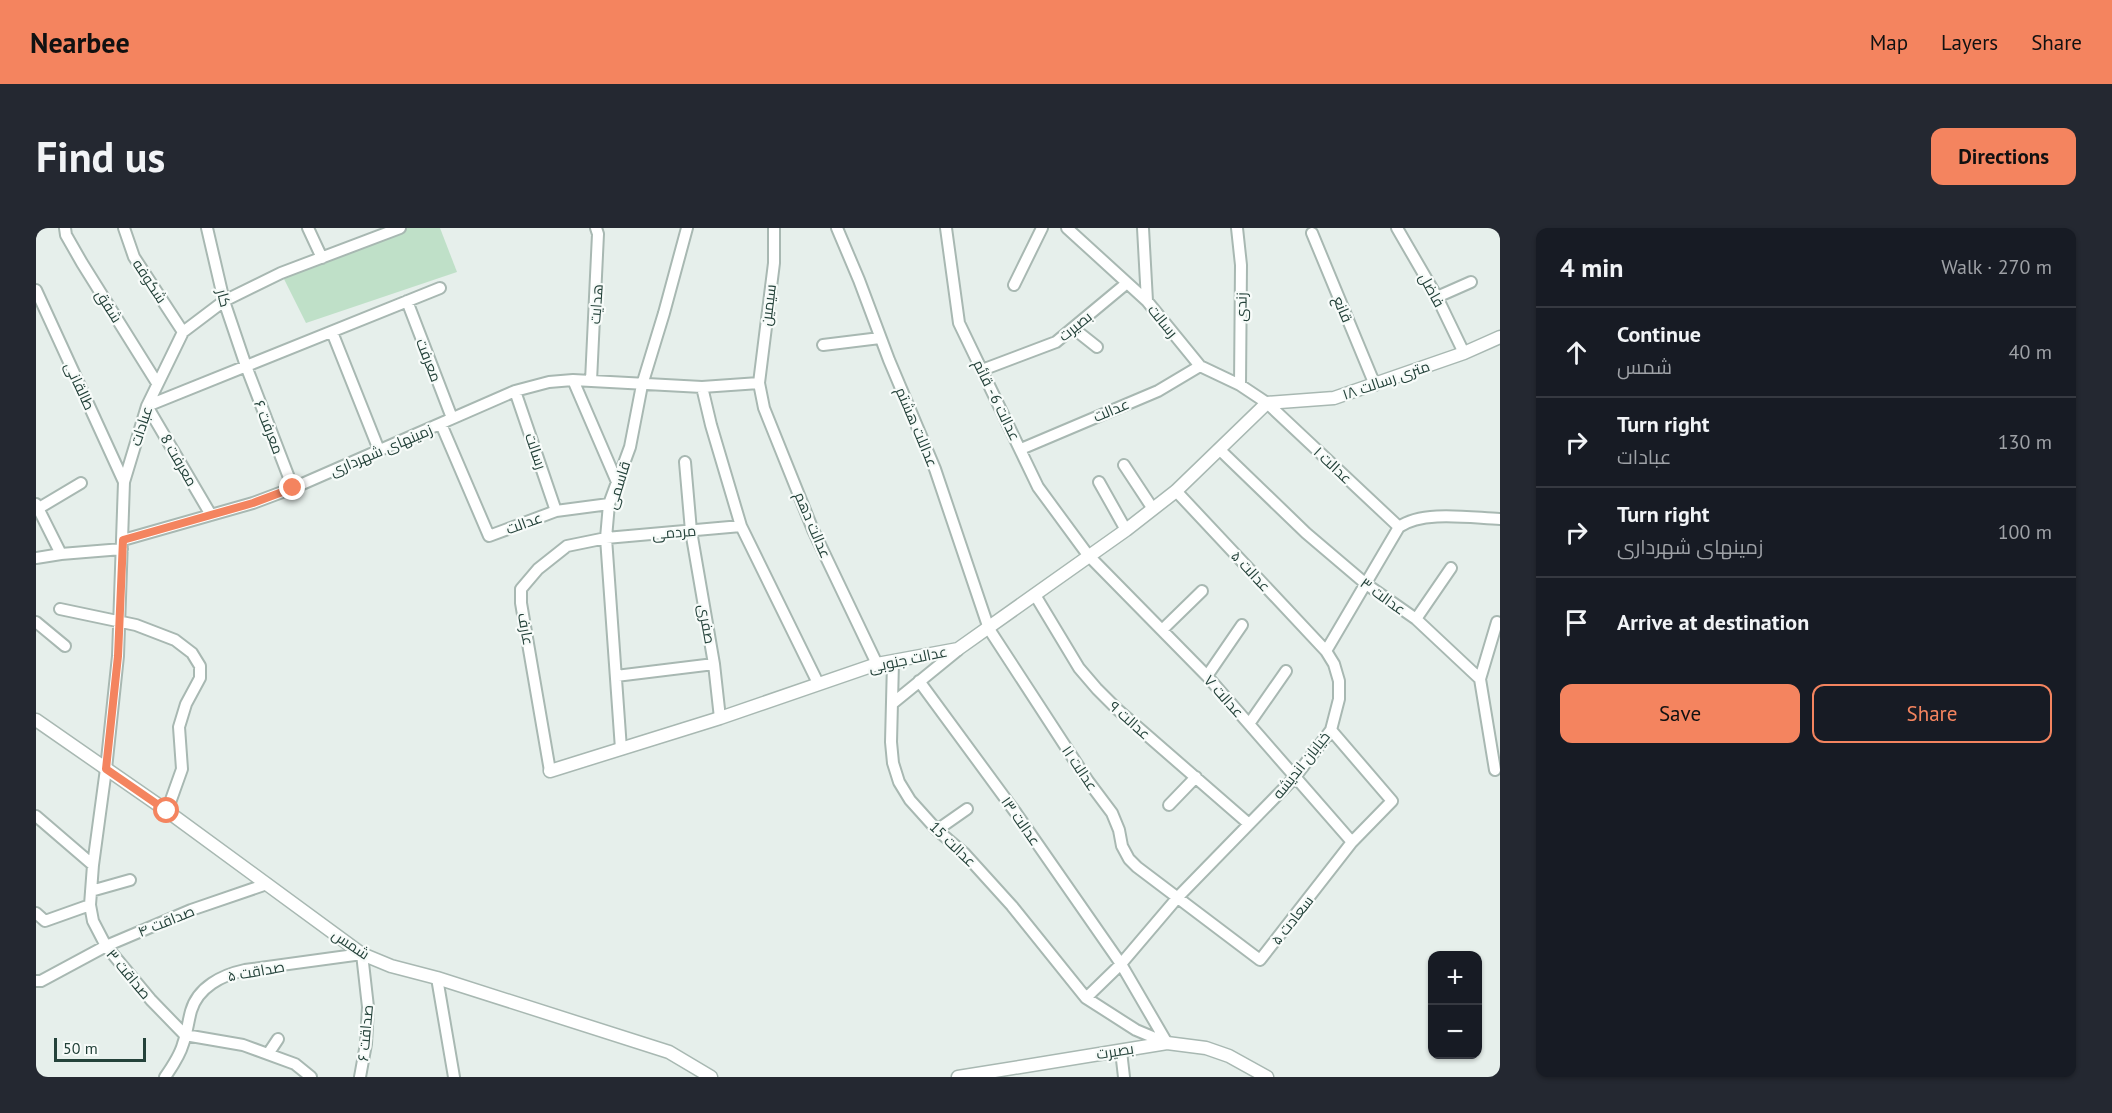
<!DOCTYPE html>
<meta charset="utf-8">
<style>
body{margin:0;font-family:"PT Sans",Cairo,sans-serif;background:#242831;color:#f1f3f6}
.controls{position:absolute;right:18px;bottom:18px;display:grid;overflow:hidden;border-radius:12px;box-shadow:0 2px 4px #0004}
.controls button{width:54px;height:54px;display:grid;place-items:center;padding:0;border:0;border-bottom:2px solid #363941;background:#171b24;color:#f1f3f6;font:30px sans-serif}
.scale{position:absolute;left:18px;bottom:15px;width:92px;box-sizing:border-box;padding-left:6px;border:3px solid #24423a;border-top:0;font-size:16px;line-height:21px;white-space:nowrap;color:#24423a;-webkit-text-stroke:4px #f7fbf9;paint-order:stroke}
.stop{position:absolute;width:18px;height:18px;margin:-14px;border:4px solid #f4845f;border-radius:50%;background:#fff}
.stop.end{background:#f4845f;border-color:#fff;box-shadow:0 2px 6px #0008}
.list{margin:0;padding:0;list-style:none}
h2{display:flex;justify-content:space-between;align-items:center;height:78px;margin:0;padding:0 24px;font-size:26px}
h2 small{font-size:20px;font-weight:400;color:#9ea1a6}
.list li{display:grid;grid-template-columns:39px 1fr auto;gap:18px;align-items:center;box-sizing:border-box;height:90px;padding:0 24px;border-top:2px solid #363941}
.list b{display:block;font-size:22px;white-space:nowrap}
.list p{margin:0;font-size:20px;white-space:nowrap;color:#9ea1a6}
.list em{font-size:20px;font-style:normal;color:#9ea1a6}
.actions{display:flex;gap:12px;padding:18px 24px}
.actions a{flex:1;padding:14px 0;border:2px solid #f4845f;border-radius:12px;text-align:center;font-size:21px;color:#f4845f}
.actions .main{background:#f4845f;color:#111}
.icon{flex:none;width:33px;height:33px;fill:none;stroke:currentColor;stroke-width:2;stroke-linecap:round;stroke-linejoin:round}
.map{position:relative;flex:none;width:1464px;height:849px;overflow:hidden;border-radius:12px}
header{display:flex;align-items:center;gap:36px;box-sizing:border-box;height:84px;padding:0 30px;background:#f4845f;color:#111}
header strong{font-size:28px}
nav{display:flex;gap:33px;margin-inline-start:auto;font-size:21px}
.intro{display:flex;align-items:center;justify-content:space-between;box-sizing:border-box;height:144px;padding:0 36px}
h1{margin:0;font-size:42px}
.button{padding:15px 27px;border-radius:12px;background:#f4845f;color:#111;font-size:21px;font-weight:700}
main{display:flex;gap:36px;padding:0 36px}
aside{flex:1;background:#171b24;border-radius:12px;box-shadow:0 2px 4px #0004}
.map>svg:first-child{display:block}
</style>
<header>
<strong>Nearbee</strong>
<nav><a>Map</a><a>Layers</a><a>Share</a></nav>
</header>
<div class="intro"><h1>Find us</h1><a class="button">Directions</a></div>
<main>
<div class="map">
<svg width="1464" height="849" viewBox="0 0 1464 849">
<rect width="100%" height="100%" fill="#e6efeb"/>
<path fill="#bfe0c8" d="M365,0H404L421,44L270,95L245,45Z"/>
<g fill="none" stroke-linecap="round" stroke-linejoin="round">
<defs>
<path id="minor" d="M29,0L30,7L46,35L121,155
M88,0L98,29L147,104
M171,0L188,73L210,138L257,260
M272,0L286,30
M738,0V35L723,155L728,180L777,302L841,436
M801,0L823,52L853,132L899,241L953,401L1052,553L1076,585L1083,602L1086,618L1093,631L1101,639L1224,732L1316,614L1356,573L1295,502
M910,0L923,95L1002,259L1052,327L1171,448L1316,614
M1031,0L1111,73L1164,138L1204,157L1231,175L1363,299
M1107,0L1111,73
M1201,0L1205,37L1204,157
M1361,0L1401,69L1428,125
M1276,5L1339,157
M978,57L1006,0
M0,62L88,254
M1401,69L1435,54
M371,73L416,190
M1037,100L1061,119
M296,104L343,222
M787,117L844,110
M946,142L1020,114L1091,55
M537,152L581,254
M555,153L562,6L560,0
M666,159L675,197L705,298L782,455
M479,163L520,283
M405,196L453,308L520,283L573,276
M985,221L1122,163L1164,138
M1183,221L1270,305L1330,356L1380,391L1444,451L1459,542
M649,234L655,303L678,436L684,490
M1088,237L1117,281
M1063,254L1090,302
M0,276L25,326
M3,280L45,255
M175,287L111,178L404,60
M87,312L217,275L257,260L479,163L513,154L537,152L666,159L723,155
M0,330L25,326L86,321
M999,367L1043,440L1061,461L1082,482L1213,596
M24,381L100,397L139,412L156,425L164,438V450L150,476L143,499L146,541L131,583
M1380,391L1415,340
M0,394L29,418
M1126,402L1166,363
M1290,423L1363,299C1387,282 1435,290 1464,291
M857,434L855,514L857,535L863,554L874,572L901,602L928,625L976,678L1050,770L1100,802L1131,815
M580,448L678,436
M1171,448L1206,397
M1444,451L1461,394
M883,453L980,585L1085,736L1131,815
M857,475L922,422
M1213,496L1250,443
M585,521L570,310L573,276L594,219L606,157L628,85L651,0
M514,543L485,375V361L502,341L531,318L570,310L705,298
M1133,577L1160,549
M0,588L57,637
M901,602L931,581
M55,663L94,652
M0,685L9,693L54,677
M401,750L418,849
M0,753H5L70,718L155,682L231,656
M1050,770L1085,736L1142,669L1259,549L1295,502L1303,471V453L1298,436L1290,423L1140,263
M1085,823L1088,849
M232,826L242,811
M129,849C136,839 144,827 147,816C151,805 152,794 155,783C162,759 186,747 209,742L326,726L332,779L330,816L324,849
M275,849L259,836L207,817L149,807L115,772L70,718L57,693L54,677L57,637L70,541L82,428L88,254L111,178L147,104L188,73L245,45L364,0"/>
<path id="tertiary" d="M0,492L131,583L326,726L355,738L401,750L633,824L675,849
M514,543L684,490L841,436L922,421L1090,302L1140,263L1231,175L1298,170L1428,125L1464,109
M922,849L1131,815L1170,820L1193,828L1231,849"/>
</defs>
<use href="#minor" stroke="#a8b8b2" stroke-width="14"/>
<use href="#tertiary" stroke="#a8b8b2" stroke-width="15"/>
<use href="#minor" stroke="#fff" stroke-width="10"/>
<use href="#tertiary" stroke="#fff" stroke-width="12"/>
</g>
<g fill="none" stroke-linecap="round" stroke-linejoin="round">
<path stroke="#f4845f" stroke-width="8" d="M131,583L70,541L82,428L87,312L217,275L257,260"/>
</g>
<g text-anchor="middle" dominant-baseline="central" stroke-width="4.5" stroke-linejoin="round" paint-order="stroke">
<g font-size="15" fill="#24423a" stroke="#f7fbf9">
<text transform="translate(114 53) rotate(57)">شکوفه</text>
<text transform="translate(1396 62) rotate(61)">فاضل</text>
<text transform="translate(188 70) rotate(75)">کار</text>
<text transform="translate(560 76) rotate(-86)">هدایت</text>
<text transform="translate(732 77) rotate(-83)">سیمین</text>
<text transform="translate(73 78) rotate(58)">شفق</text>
<text transform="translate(1205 79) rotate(-89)">زندی</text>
<text transform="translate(1307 81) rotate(67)">قانع</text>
<text transform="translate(1127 93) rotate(51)">رسالت</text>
<text transform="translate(1039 98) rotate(-39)">بصیرت</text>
<text transform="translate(393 132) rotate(69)">معرفت</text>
<text transform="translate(1350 152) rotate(-19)">۱۸ متری رسالت</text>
<text transform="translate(44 158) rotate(65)">طالقانی</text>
<text transform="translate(961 172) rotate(64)">عدالت 6 - قائم</text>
<text transform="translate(1075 182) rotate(-23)">عدالت</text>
<text transform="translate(105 198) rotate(-72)">عبادات</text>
<text transform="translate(233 199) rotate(69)">معرفت ۶</text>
<text transform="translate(881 199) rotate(67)">عداللت هشتم</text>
<text transform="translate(345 222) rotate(-23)">زمینهای شهرداری</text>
<text transform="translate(500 223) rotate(71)">رسالت</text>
<text transform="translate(143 232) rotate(60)">معرفت 8</text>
<text transform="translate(1297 237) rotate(43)">عدالت ۱</text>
<text transform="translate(582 257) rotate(-73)">قاسمی</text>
<text transform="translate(488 295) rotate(-20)">عدالت</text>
<text transform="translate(777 297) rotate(67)">عدالت دهم</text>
<text transform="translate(638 304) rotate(-5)">مردمی</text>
<text transform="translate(1215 343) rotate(47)">عدالت ۵</text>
<text transform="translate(1347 368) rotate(36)">عدالت ۳</text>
<text transform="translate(671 396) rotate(80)">صفری</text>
<text transform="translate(490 401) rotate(80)">عارف</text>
<text transform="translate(872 431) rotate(-12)">عدالت جنوبی</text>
<text transform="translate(1188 468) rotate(48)">عدالت ۷</text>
<text transform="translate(1094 492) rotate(42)">عدالت ۹</text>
<text transform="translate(1265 537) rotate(-51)">خیابان اندیشه</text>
<text transform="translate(1044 540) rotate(56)">عدالت ۱۱</text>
<text transform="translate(985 593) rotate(55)">عدالت ۱۳</text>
<text transform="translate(917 616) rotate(44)">عدالت 15</text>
<text transform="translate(1256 692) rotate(-52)">سعادت ۵</text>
<text transform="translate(130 693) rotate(-22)">صداقت ۴</text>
<text transform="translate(315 716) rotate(34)">شمس</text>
<text transform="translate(220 743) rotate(-10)">صداقت ۵</text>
<text transform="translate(93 746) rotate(50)">صداقت ۳</text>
<text transform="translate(329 805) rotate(-85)">صداقت ۶</text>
<text transform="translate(1079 823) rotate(-9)">بصیرت</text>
</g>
</g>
</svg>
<div class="controls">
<button>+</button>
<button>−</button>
</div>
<div class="scale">50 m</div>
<div class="stop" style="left:131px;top:583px"></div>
<div class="stop end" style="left:257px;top:260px"></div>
</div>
<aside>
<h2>4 min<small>Walk · 270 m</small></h2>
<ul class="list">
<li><svg class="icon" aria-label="ahead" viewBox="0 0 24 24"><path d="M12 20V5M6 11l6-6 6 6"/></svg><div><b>Continue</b><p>شمس</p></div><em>40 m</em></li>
<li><svg class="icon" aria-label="right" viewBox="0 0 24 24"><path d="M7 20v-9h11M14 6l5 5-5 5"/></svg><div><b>Turn right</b><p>عبادات</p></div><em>130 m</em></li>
<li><svg class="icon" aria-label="right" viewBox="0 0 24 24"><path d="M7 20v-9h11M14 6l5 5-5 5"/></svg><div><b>Turn right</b><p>زمینهای شهرداری</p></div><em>100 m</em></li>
<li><svg class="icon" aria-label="arrive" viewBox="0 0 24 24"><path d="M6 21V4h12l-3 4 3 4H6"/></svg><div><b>Arrive at destination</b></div></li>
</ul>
<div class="actions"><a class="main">Save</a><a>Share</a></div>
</aside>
</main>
